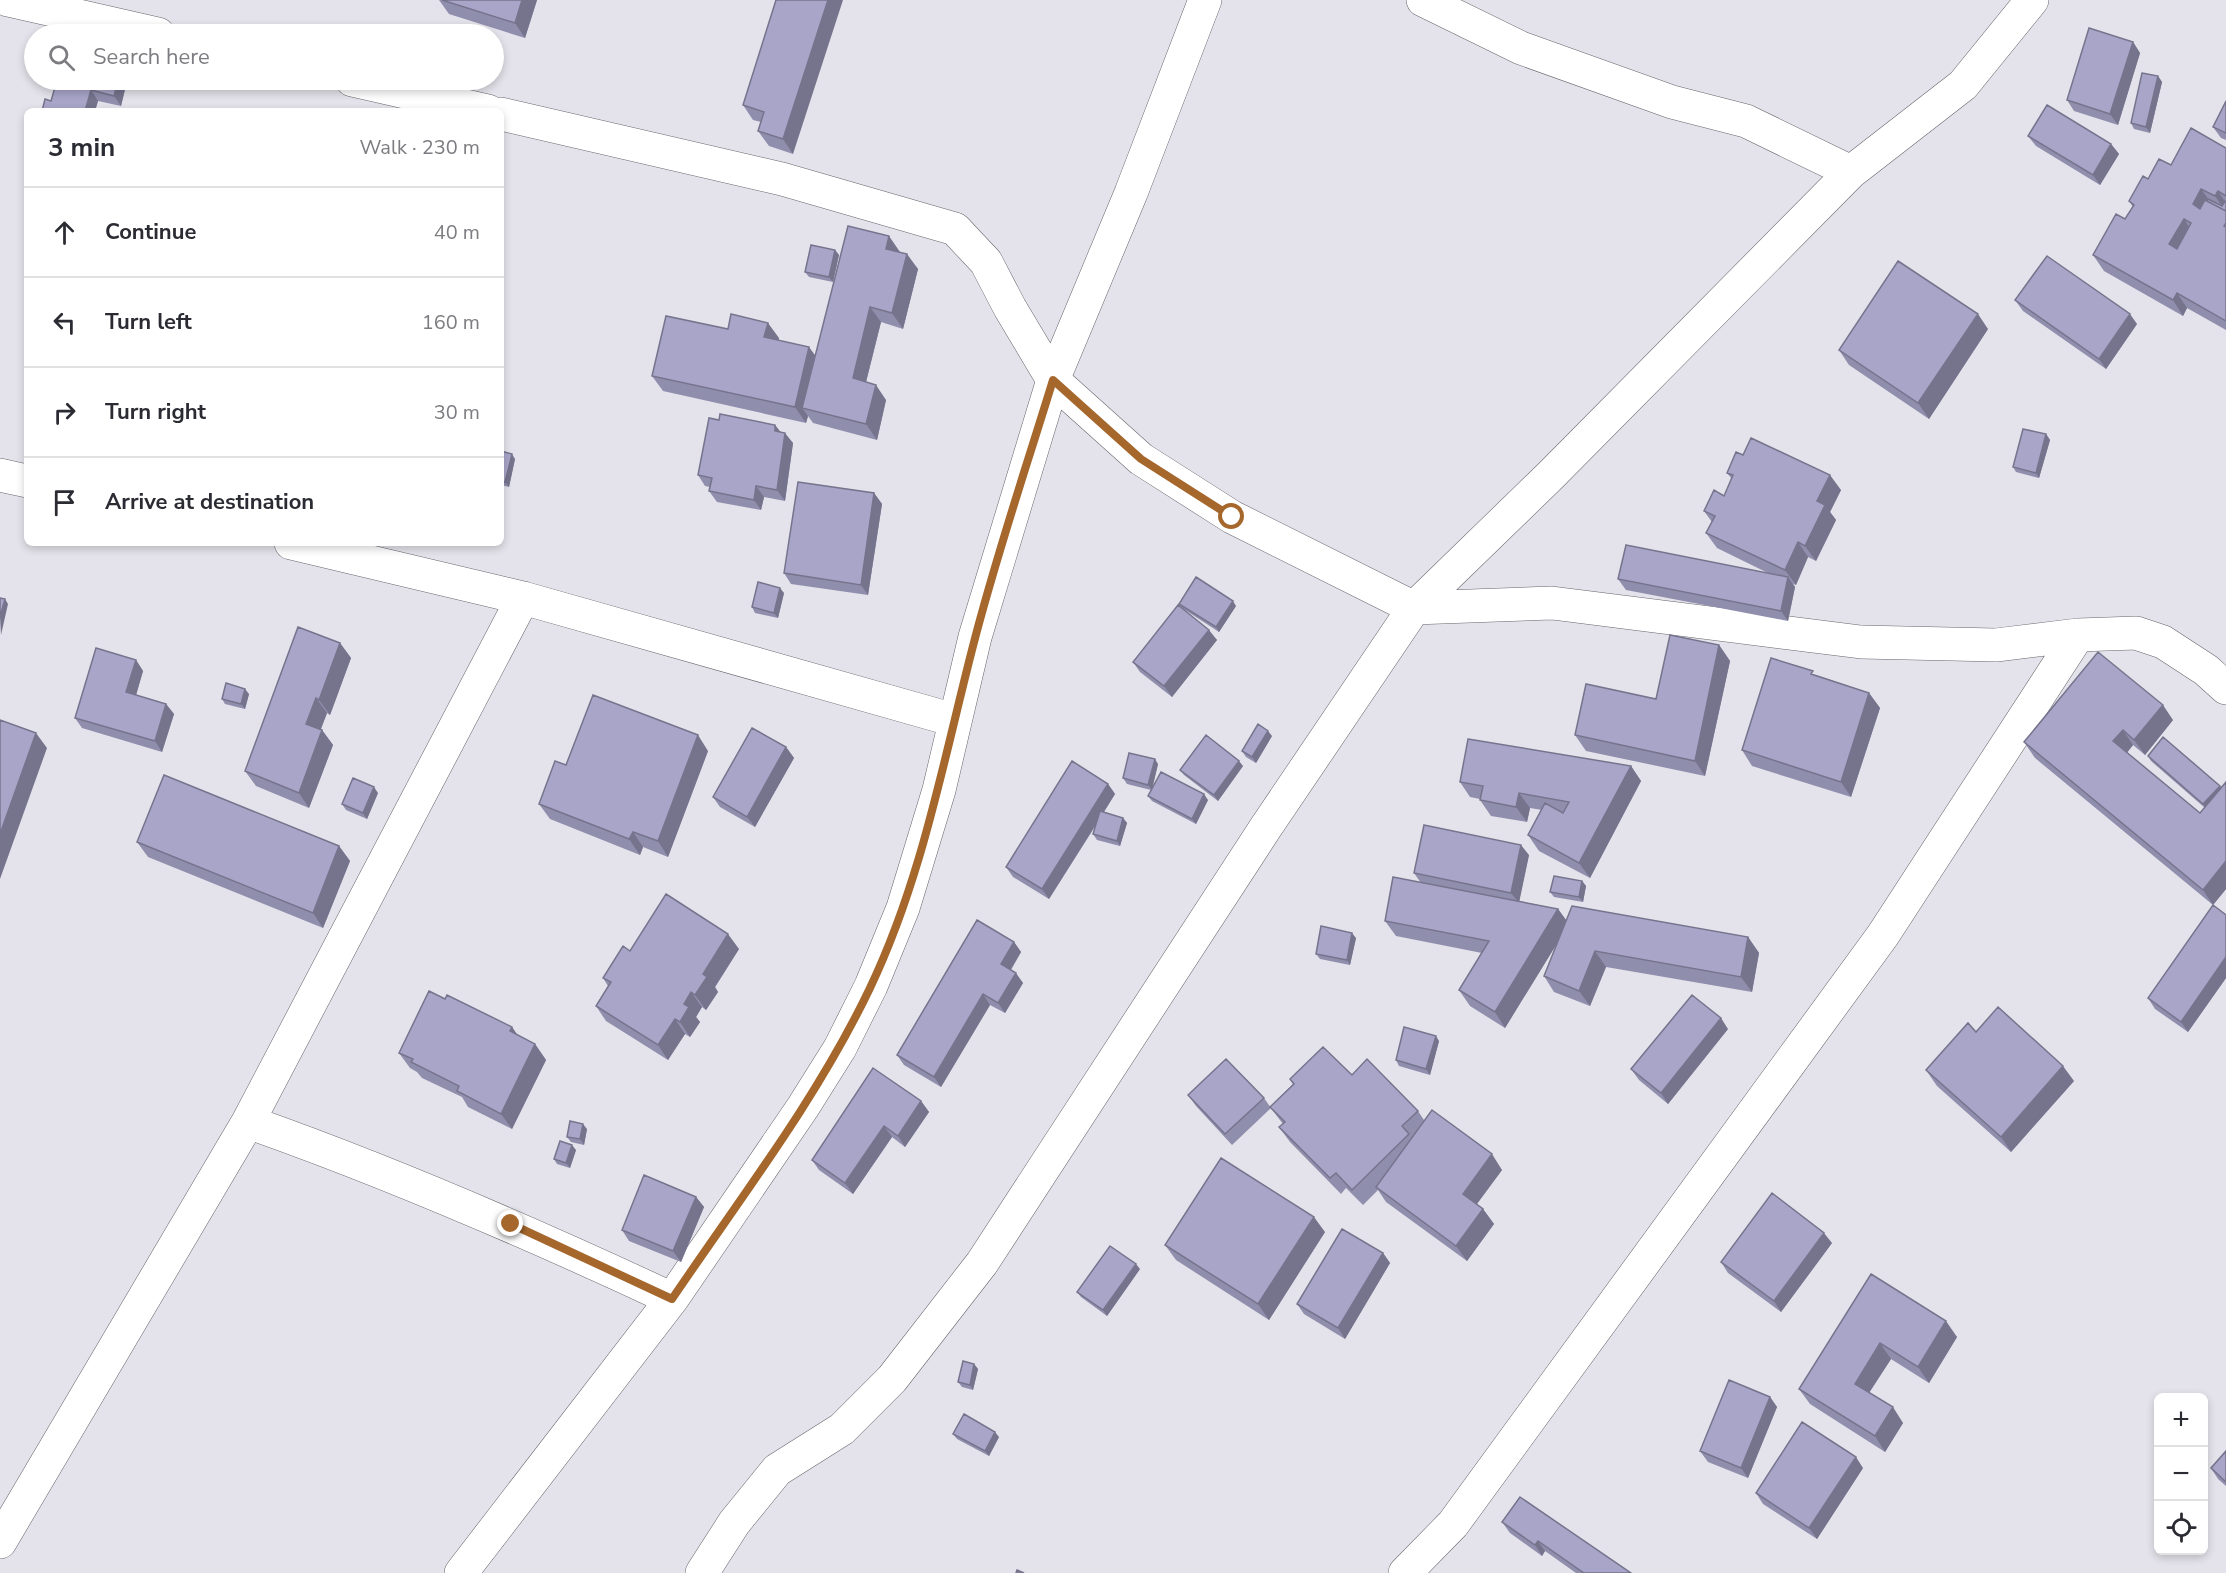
<!DOCTYPE html>
<meta charset="utf-8">
<style>
body{margin:0;font-family:"Nunito Sans",sans-serif;background:#f7f7f7;color:#2b2b33}
.controls{position:absolute;right:18px;bottom:18px;display:grid;overflow:hidden;border-radius:9px;box-shadow:0 3px 9px #0003}
.controls button{width:54px;height:54px;display:grid;place-items:center;padding:0;border:0;border-bottom:2px solid #e1e1e2;background:#fff;color:#2b2b33;font:30px sans-serif}
.stop{position:absolute;width:18px;height:18px;margin:-14px;border:4px solid #a5672c;border-radius:50%;background:#fff}
.stop.end{background:#a5672c;border-color:#fff;box-shadow:0 2px 6px #0008}
.list{margin:0;padding:0;list-style:none}
h2{display:flex;justify-content:space-between;align-items:center;height:78px;margin:0;padding:0 24px;font-size:26px}
h2 small{font-size:20px;font-weight:400;color:#7c7c81}
.list li{display:grid;grid-template-columns:39px 1fr auto;gap:18px;align-items:center;box-sizing:border-box;height:90px;padding:0 24px;border-top:2px solid #e1e1e2}
.list b{display:block;font-size:22px;white-space:nowrap}
.list em{font-size:20px;font-style:normal;color:#7c7c81}
.icon{flex:none;width:33px;height:33px;fill:none;stroke:currentColor;stroke-width:2;stroke-linecap:round;stroke-linejoin:round}
.map{position:relative;flex:none;width:2226px;height:1573px;overflow:hidden}
.search{position:absolute;background:#fff;box-shadow:0 3px 9px #0003;left:24px;top:24px;width:480px;height:66px;display:flex;align-items:center;gap:15px;box-sizing:border-box;padding:0 21px;border-radius:33px;color:#7c7c81;font-size:22px}
.panel{position:absolute;background:#fff;box-shadow:0 3px 9px #0003;left:24px;top:108px;width:480px;height:438px;border-radius:9px}
.map>svg:first-child{display:block}
</style>
<div class="map">
<svg width="2226" height="1573" viewBox="0 0 2226 1573">
<rect width="100%" height="100%" fill="#e4e3eb"/>
<g fill="none" stroke-linecap="round" stroke-linejoin="round">
<defs>
<path id="minor" d="M8,0L158,34
M1423,0L1521,48L1672,102L1746,121L1851,172
M352,80L488,111
M501,114L782,179L955,229L986,262L1010,308L1053,380L1141,459L1232,517L1414,608L1552,603L1861,642L1996,645L2078,635L2136,633L2163,642L2206,670L2226,688
M0,475L27,481
M291,543L523,598L954,720
M248,1122C393,1173 533,1234 672,1299
M0,1542L248,1122L523,598
M461,1573L672,1299L803,1107L840,1048L871,986L903,908L939,790L975,637L1053,380L1131,193L1205,0
M702,1573L734,1523L777,1470L842,1429L892,1379L982,1263L1266,827L1414,608L1551,475L1851,172L1963,85L2032,0
M1405,1573L1453,1524L1883,935L2078,635"/>
</defs>
<use href="#minor" stroke="#67666d" stroke-width="34"/>
<use href="#minor" stroke="#fff" stroke-width="33"/>
</g>
<path fill="#908ead" d="M439,0H537L525,38L449,14Z
M776,0L793,154L769,146L758,131L761,122L753,120L743,105Z
M2133,42L2140,53L2118,125L2074,111L2067,100Z
M2158,76L2162,82L2150,133L2134,129L2131,123Z
M127,81L121,106L98,101L95,111H42L51,101Z
M2226,101V140L2221,138L2213,127Z
M2028,136L2111,144L2119,154L2100,185L2036,146Z
M2226,148V330L2187,308L2183,316L2104,271L2093,255L2125,219L2133,207L2129,201L2148,179L2171,165Z
M835,250L839,255L833,282L809,277L805,272Z
M899,252L918,269L903,329L881,322L866,382L886,400L877,440L813,423L808,416L806,423L663,391L652,376L728,329L779,338L778,340L815,356Z
M2015,300L2137,324L2106,369L2023,311Z
M1988,329L1929,419L1849,365L1839,350Z
M719,420L775,425L780,432L793,443L785,501L764,497L761,510L717,502L709,491L710,487L705,486L698,475Z
M2046,434L2050,440L2039,478L2016,472L2013,467Z
M501,451L515,459L509,487L501,485Z
M1743,455L1841,490L1830,512L1836,520L1816,561L1808,557L1796,585L1793,584L1795,587L1788,621L1626,590L1618,579L1770,574L1717,548L1706,533L1712,522L1704,511L1724,496L1732,479L1727,473Z
M874,493L882,504L868,595L791,584L784,573Z
M784,593L778,618L755,613L752,607Z
M1179,604L1236,606L1219,632L1185,610L1217,640L1172,697L1140,672L1133,662L1182,608Z
M340,643L351,658L330,715L327,713L321,729L322,730L333,745L309,808L256,786L245,771Z
M1719,645L1730,661L1705,776L1586,751L1575,735L1656,699Z
M136,660L143,671L136,695L166,704L174,714L162,752L82,728L75,718Z
M1816,675L1869,693L1880,708L1851,797L1752,766L1742,750Z
M249,694L245,709L225,704L222,699Z
M2173,720L2145,755L2133,745L2127,753L2200,813L2205,808L2151,761L2148,756L2220,786L2221,788L2226,782V889L2213,905L2035,758L2024,742Z
M1272,736L1256,763L1246,757L1242,751Z
M786,747L794,758L755,827L720,807L713,797Z
M708,751L668,857L643,847L640,855L550,819L539,804Z
M1158,764L1152,788L1208,800L1196,824L1152,801L1148,796L1151,790L1127,784L1123,778Z
M1243,766L1218,801L1184,775L1180,770Z
M1631,766L1641,781L1590,878L1539,851L1528,835L1542,810L1530,808L1527,822L1491,816L1480,800V799L1470,797L1460,782Z
M1108,784L1115,794L1104,812L1123,818L1127,823L1120,846L1097,840L1093,834L1096,825L1049,899L1013,877L1006,867Z
M378,793L367,819L346,810L342,804Z
M137,842L339,846L350,861L323,928L148,857Z
M1529,855L1519,901L1558,909L1566,920L1748,937L1759,953L1752,992L1606,967L1590,1006L1554,992L1544,976L1556,945L1505,1028L1470,1006L1459,990L1482,953L1396,936L1385,921L1421,883L1414,873Z
M1582,881L1586,886L1583,902L1554,897L1550,892Z
M2226,915V978L2188,1032L2155,1009L2148,998Z
M1356,938L1350,965L1320,959L1316,954Z
M1014,942L1021,952L1011,970L1023,983L1005,1013L990,1005L941,1087L904,1065L897,1055Z
M739,949L715,987L718,992L706,1010L702,1007L696,1017L700,1022L690,1037L685,1034L668,1060L606,1021L596,1006L608,986L603,978L630,951Z
M445,999L512,1027L517,1035L535,1044L546,1060L512,1129L468,1107L462,1097L422,1078L417,1072L410,1068L399,1053Z
M1728,1029L1668,1104L1639,1080L1631,1069Z
M1439,1041L1430,1075L1399,1066L1396,1060Z
M1926,1070L2074,1081L2011,1152L1937,1086Z
M1352,1075L1418,1111L1424,1120L1502,1170L1477,1204L1483,1209L1494,1224L1467,1261L1386,1202L1378,1190L1363,1205L1346,1188L1341,1194L1290,1142L1279,1127L1283,1124L1270,1107L1293,1084L1290,1079Z
M1188,1095L1264,1098L1271,1108L1232,1145L1196,1106Z
M921,1101L929,1112L905,1147L892,1137L853,1194L819,1170L812,1160Z
M587,1129L584,1145L571,1142L567,1137Z
M576,1150L570,1168L557,1164L554,1159Z
M696,1197L704,1207L681,1262L629,1241L622,1230Z
M1325,1232L1269,1320L1176,1260L1165,1245Z
M1832,1243L1781,1312L1728,1273L1721,1262Z
M1383,1253L1390,1263L1345,1339L1304,1314L1297,1304Z
M1140,1269L1107,1316L1081,1297L1077,1292Z
M1871,1274L1957,1337L1929,1383L1891,1359L1869,1393L1903,1423L1885,1452L1810,1404L1799,1389Z
M974,1364L978,1369L973,1390L962,1387L958,1382Z
M1770,1397L1777,1407L1748,1478L1708,1462L1700,1451Z
M953,1434L999,1437L989,1456L957,1439Z
M2226,1451V1486L2218,1479L2211,1468Z
M1863,1468L1817,1539L1763,1504L1756,1493Z
M1502,1522L1631,1573H1576L1545,1551L1542,1556L1510,1533Z"/>
<path fill="#76748d" d="M522,0H537L525,38L515,23Z
M828,0H843L793,154L783,139Z
M2133,42L2140,53L2118,125L2110,114Z
M2158,76L2162,82L2150,133L2146,127Z
M118,80H126L127,81L121,106L114,96Z
M91,90L98,101L95,111H85Z
M2111,144L2119,154L2100,185L2093,175Z
M2201,189L2212,204L2205,217L2193,204Z
M2218,191L2226,203V212L2215,196Z
M2184,219L2194,235L2181,257L2169,244Z
M889,236L900,252L896,264L886,249Z
M835,250L839,255L833,282L829,277Z
M907,254L918,269L903,329L892,313Z
M2177,293L2187,308L2183,316L2173,300Z
M870,307L881,322L863,394L853,378Z
M1978,314L1988,329L1929,419L1918,403Z
M2130,314L2137,324L2106,369L2099,359Z
M768,323L779,338L775,353L764,337Z
M809,347L820,362L802,408L808,416L806,423L795,407Z
M876,385L886,400L877,440L866,424Z
M775,425L783,435L775,431Z
M785,433L793,443L785,501L777,490Z
M2046,434L2050,440L2039,478L2036,473Z
M512,454L515,459L509,487L505,482Z
M1830,475L1841,490L1830,512L1836,520L1816,561L1805,546L1817,501Z
M756,486L764,497L761,510L754,500Z
M874,493L882,504L868,595L861,585Z
M1798,542L1808,557L1796,585L1785,570Z
M1788,577L1795,587L1788,621L1781,611Z
M780,588L784,593L778,618L774,613Z
M5,599L8,604L1,635L0,617Z
M1233,601L1236,606L1219,632L1216,627Z
M1209,630L1217,640L1172,697L1164,686Z
M340,643L351,658L330,715L319,700Z
M1719,645L1730,661L1705,776L1695,761Z
M136,660L143,671L134,702L126,692Z
M245,689L249,694L245,709L241,704Z
M1869,693L1880,708L1851,797L1841,782Z
M316,698L327,713L317,739L306,724Z
M166,704L174,714L162,752L155,741Z
M2163,705L2173,720L2145,755L2134,740Z
M322,730L333,745L309,808L299,793Z
M2123,730L2133,745L2123,757L2113,741Z
M1268,731L1272,736L1256,763L1252,757Z
M36,733L47,748L0,879V834Z
M698,735L708,751L668,857L658,841Z
M786,747L794,758L755,827L747,817Z
M1155,759L1158,764L1152,790L1148,785Z
M1239,761L1243,766L1218,801L1214,795Z
M1631,766L1641,781L1590,878L1579,863Z
M1108,784L1115,794L1049,899L1042,889Z
M2220,786L2223,791L2207,810L2203,804Z
M374,787L378,793L367,819L363,813Z
M1519,793L1530,808L1527,822L1516,807Z
M1204,794L1208,800L1196,824L1192,819Z
M1123,818L1127,823L1120,846L1117,841Z
M633,832L643,847L640,855L629,839Z
M1521,845L1529,855L1519,903L1511,893Z
M339,846L350,861L323,928L313,913Z
M2226,861V889L2213,905L2203,890Z
M1582,881L1586,886L1583,902L1579,897Z
M1558,909L1569,924L1505,1028L1495,1012Z
M1352,933L1356,938L1350,965L1347,960Z
M728,934L739,949L715,987L718,992L706,1010L695,995L703,974Z
M1748,937L1759,953L1752,992L1741,977Z
M1014,942L1021,952L1008,974L1001,964Z
M1595,951L1606,967L1590,1006L1579,991Z
M2226,957V978L2188,1032L2181,1022Z
M1016,973L1023,983L1005,1013L998,1003Z
M691,992L702,1007L696,1017L700,1022L690,1037L680,1022L684,1004Z
M983,994L990,1005L941,1087L934,1077Z
M1721,1018L1728,1029L1668,1104L1661,1093Z
M675,1019L685,1034L668,1060L658,1045Z
M512,1027L523,1043L510,1031Z
M1436,1036L1439,1041L1430,1075L1426,1069Z
M535,1044L546,1060L512,1129L501,1114Z
M2063,1066L2074,1081L2011,1152L2001,1137Z
M921,1101L929,1112L905,1147L898,1136Z
M583,1124L587,1129L584,1145L580,1139Z
M884,1126L892,1137L853,1194L845,1183Z
M572,1145L576,1150L570,1168L566,1163Z
M1492,1154L1502,1170L1473,1209L1463,1194Z
M696,1197L704,1207L681,1262L673,1251Z
M1483,1209L1494,1224L1467,1261L1456,1246Z
M1314,1217L1325,1232L1269,1320L1258,1304Z
M1824,1233L1832,1243L1781,1312L1774,1301Z
M1383,1253L1390,1263L1345,1339L1338,1328Z
M1136,1264L1140,1269L1107,1316L1103,1310Z
M1946,1321L1957,1337L1929,1383L1918,1367Z
M1880,1343L1891,1359L1865,1399L1855,1384Z
M974,1364L978,1369L973,1390L970,1385Z
M1770,1397L1777,1407L1748,1478L1741,1468Z
M1893,1407L1903,1423L1885,1452L1875,1436Z
M995,1432L999,1437L989,1456L985,1451Z
M1856,1457L1863,1468L1817,1539L1809,1528Z
M1538,1541L1545,1551L1542,1556L1535,1545Z"/>
<path fill="#a8a5c9" stroke="#76748d" stroke-width="1.5" fill-rule="evenodd" d="M442,0H522L515,23Z
M776,0H828L783,139L758,131L764,112L743,105Z
M2089,28L2133,42L2110,114L2067,100Z
M2142,73L2158,76L2146,127L2131,123Z
M57,80H118L114,96L91,90L85,111H42L45,99L51,101Z
M2226,101V133L2213,127Z
M2047,105L2111,144L2093,175L2028,136Z
M2191,128L2226,148V196L2218,191L2215,196L2201,189L2193,204L2200,209L2205,200L2226,211V223L2224,226L2226,227V321L2177,293L2173,300L2093,255L2116,214L2125,219L2134,205L2129,201L2143,176L2148,179L2159,159L2171,165ZM2184,219L2191,223L2177,249L2169,244Z
M2208,199L2222,206L2225,201L2226,202V211L2207,201Z
M848,226L889,236L886,249L907,254L892,313L870,307L853,378L876,385L866,424L802,408Z
M811,245L835,250L829,277L805,272Z
M2047,256L2130,314L2099,359L2015,300Z
M1898,261L1978,314L1918,403L1839,350Z
M731,314L768,323L764,337L809,347L795,407L652,376L666,316L728,329Z
M720,414L775,425V431L785,433L777,490L756,486L754,500L709,491L712,478L698,475L709,418L719,420Z
M2023,429L2046,434L2036,473L2013,467Z
M1751,438L1830,475L1817,501L1825,505L1805,546L1798,542L1785,570L1706,533L1715,516L1704,511L1714,490L1724,496L1733,475L1727,473L1736,452L1743,455Z
M501,451L512,454L505,482L501,481Z
M798,482L874,493L861,585L784,573Z
M1626,545L1788,577L1781,611L1618,579Z
M1196,577L1233,601L1216,627L1179,604Z
M758,582L780,588L774,613L752,607Z
M0,598L5,599L0,617Z
M1178,605L1209,630L1164,686L1133,662Z
M298,627L340,643L319,700L316,698L306,724L322,730L299,793L245,771Z
M1670,635L1719,645L1695,761L1575,735L1586,684L1656,699Z
M96,648L136,660L126,692L166,704L155,741L75,718Z
M2098,652L2163,705L2134,740L2123,730L2113,741L2200,813L2226,782V861L2203,890L2024,742Z
M1771,658L1813,671L1811,674L1869,693L1841,782L1742,750Z
M226,683L245,689L241,704L222,699Z
M593,695L698,735L658,841L633,832L629,839L539,804L555,761L566,765Z
M0,720L36,733L0,834Z
M1258,724L1268,731L1252,757L1242,751Z
M752,728L786,747L747,817L713,797Z
M1206,735L1239,761L1214,795L1180,770Z
M2163,737L2220,786L2203,804L2148,756Z
M1468,739L1631,766L1579,863L1528,835L1545,803L1563,813L1569,802L1519,793L1516,807L1480,800L1483,786L1460,782Z
M1129,753L1155,759L1148,785L1123,778Z
M1072,761L1108,784L1042,889L1006,867Z
M1161,772L1204,794L1192,819L1148,796Z
M164,775L339,846L313,913L137,842Z
M353,778L374,787L363,813L342,804Z
M1100,811L1123,818L1117,841L1093,834Z
M1424,825L1521,845L1511,893L1414,873Z
M1554,876L1582,881L1579,897L1550,892Z
M1393,877L1558,909L1495,1012L1459,990L1489,941L1385,921Z
M666,894L728,934L703,974L707,977L695,995L691,992L684,1004L689,1007L680,1022L675,1019L658,1045L596,1006L611,982L603,978L623,946L630,951Z
M2213,905L2226,915V957L2181,1022L2148,998Z
M1572,906L1748,937L1741,977L1595,951L1579,991L1544,976Z
M977,920L1014,942L1001,964L1016,973L998,1003L983,994L934,1077L897,1055Z
M1321,926L1352,933L1347,960L1316,954Z
M429,991L445,999L447,995L512,1027L510,1031L535,1044L501,1114L457,1091L459,1086L411,1062L413,1059L399,1053Z
M1692,995L1721,1018L1661,1093L1631,1069Z
M1998,1007L2063,1066L2001,1137L1926,1070L1968,1023L1976,1032Z
M1404,1027L1436,1036L1426,1069L1396,1060Z
M1323,1047L1352,1075L1367,1059L1418,1111L1402,1126L1409,1134L1352,1190L1336,1173L1330,1178L1279,1127L1285,1122L1270,1107L1294,1084L1290,1079Z
M1226,1059L1264,1098L1225,1134L1188,1095Z
M873,1068L921,1101L898,1136L884,1126L845,1183L812,1160Z
M1432,1110L1492,1154L1463,1194L1483,1209L1456,1246L1376,1187Z
M570,1121L583,1124L580,1139L567,1137Z
M560,1141L572,1145L566,1163L554,1159Z
M1221,1158L1314,1217L1258,1304L1165,1245Z
M644,1175L696,1197L673,1251L622,1230Z
M1772,1193L1824,1233L1774,1301L1721,1262Z
M1342,1229L1383,1253L1338,1328L1297,1304Z
M1110,1246L1136,1264L1103,1310L1077,1292Z
M1871,1274L1946,1321L1918,1367L1880,1343L1855,1384L1893,1407L1875,1436L1799,1389Z
M963,1361L974,1364L970,1385L958,1382Z
M1729,1380L1770,1397L1741,1468L1700,1451Z
M964,1414L995,1432L985,1451L953,1434Z
M1802,1422L1856,1457L1809,1528L1756,1493Z
M2226,1451V1482L2211,1468Z
M1520,1497L1631,1573H1584L1538,1541L1535,1545L1502,1522Z
M1017,1570L1024,1573H1016Z"/>
<g fill="none" stroke-linecap="round" stroke-linejoin="round">
<path stroke="#a5672c" stroke-width="8" d="M511,1224L672,1299C741,1197 817,1099 870,988C922,879 943,762 973,646C996,556 1026,468 1053,380L1141,459L1232,517"/>
</g>
</svg>
<div class="controls">
<button>+</button>
<button>−</button>
<button><svg class="icon" aria-label="locate" viewBox="0 0 24 24"><circle cx="12" cy="12" r="6"/><path d="M12 2v4M12 18v4M2 12h4M18 12h4"/></svg></button>
</div>
<div class="stop" style="left:1232px;top:517px"></div>
<div class="stop end" style="left:511px;top:1224px"></div>
<div class="search"><svg class="icon" aria-label="search" viewBox="0 0 24 24"><circle cx="10" cy="10" r="6"/><path d="M15 15l6 6"/></svg>Search here</div>
<section class="panel">
<h2>3 min<small>Walk · 230 m</small></h2>
<ul class="list">
<li><svg class="icon" aria-label="ahead" viewBox="0 0 24 24"><path d="M12 20V5M6 11l6-6 6 6"/></svg><div><b>Continue</b></div><em>40 m</em></li>
<li><svg class="icon" aria-label="left" viewBox="0 0 24 24"><path d="M17 20v-9H6M10 6l-5 5 5 5"/></svg><div><b>Turn left</b></div><em>160 m</em></li>
<li><svg class="icon" aria-label="right" viewBox="0 0 24 24"><path d="M7 20v-9h11M14 6l5 5-5 5"/></svg><div><b>Turn right</b></div><em>30 m</em></li>
<li><svg class="icon" aria-label="arrive" viewBox="0 0 24 24"><path d="M6 21V4h12l-3 4 3 4H6"/></svg><div><b>Arrive at destination</b></div></li>
</ul>
</section>
</div>
